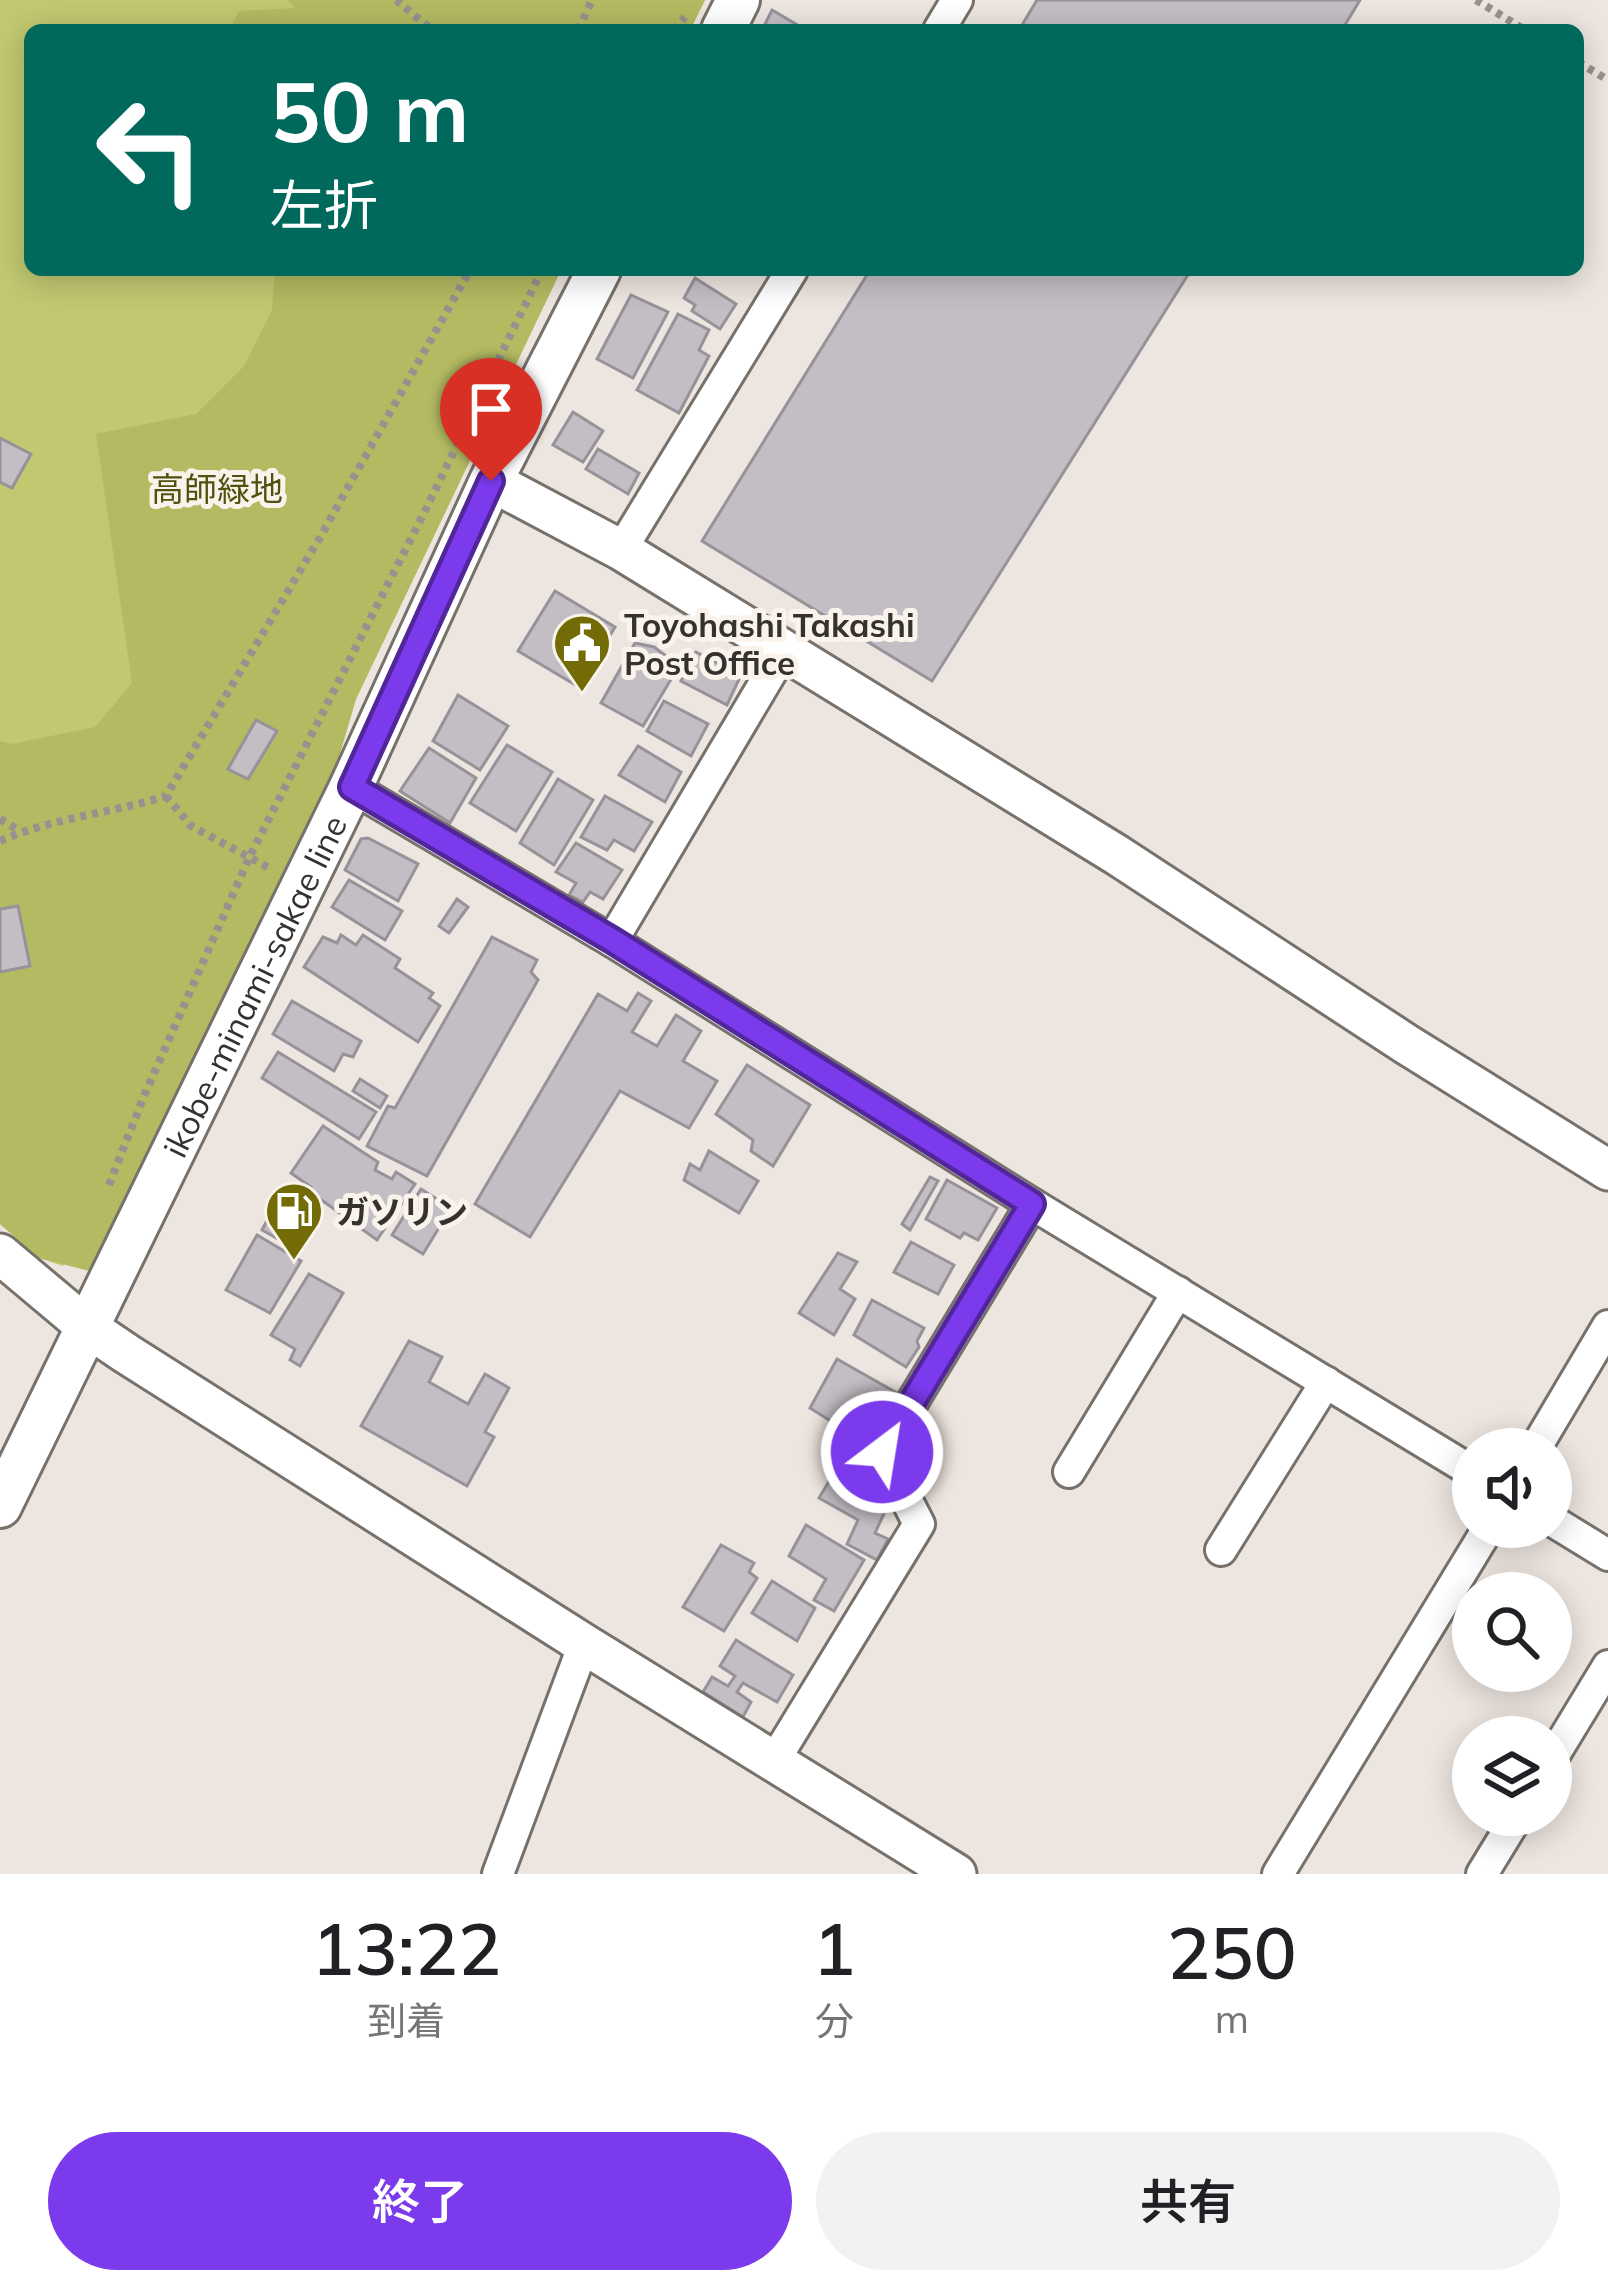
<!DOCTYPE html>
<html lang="ja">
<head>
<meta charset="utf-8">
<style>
	:root { --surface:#fff; --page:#f2f2f2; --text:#202124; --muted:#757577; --accent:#7c3aed }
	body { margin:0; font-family:Mulish,"Noto Sans JP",sans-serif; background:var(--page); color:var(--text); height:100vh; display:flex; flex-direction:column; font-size:45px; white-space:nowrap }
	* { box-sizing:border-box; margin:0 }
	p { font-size:39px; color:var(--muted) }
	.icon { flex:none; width:66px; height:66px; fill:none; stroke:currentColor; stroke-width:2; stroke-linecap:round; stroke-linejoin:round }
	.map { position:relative; height:1874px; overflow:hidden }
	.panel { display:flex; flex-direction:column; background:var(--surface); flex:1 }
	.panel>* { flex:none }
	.banner { position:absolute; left:24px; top:24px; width:1560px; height:252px; border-radius:18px; box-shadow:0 6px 30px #0003; background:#00695c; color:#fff; overflow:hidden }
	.tools { position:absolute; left:1452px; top:1428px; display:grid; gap:24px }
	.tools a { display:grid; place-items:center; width:120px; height:120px; border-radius:50%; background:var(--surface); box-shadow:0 6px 30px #0003; font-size:60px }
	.pin { position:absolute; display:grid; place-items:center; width:102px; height:102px; color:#fff; margin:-123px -51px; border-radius:50% 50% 50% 0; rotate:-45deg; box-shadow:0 0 12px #0007 }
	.pin .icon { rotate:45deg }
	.me { position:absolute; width:132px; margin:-66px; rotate:31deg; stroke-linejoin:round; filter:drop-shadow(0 0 9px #0008) }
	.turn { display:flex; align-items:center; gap:42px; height:252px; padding:0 48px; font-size:54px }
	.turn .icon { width:156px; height:156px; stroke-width:2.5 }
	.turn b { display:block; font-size:84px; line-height:102px }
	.eta { display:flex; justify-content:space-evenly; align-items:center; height:204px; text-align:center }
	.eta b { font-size:72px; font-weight:600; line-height:84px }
	.primary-button { display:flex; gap:24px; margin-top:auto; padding:24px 48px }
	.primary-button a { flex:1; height:138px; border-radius:72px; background:var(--accent); color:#fff; font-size:48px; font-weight:600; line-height:138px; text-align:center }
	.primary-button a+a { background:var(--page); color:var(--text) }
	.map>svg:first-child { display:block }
</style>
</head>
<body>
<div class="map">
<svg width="1608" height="1874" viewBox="0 0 1608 1874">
	<rect width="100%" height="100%" fill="#ede5df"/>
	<path fill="#c1c870" d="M0 0H705L690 30H30V270H561L356 699 332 780 63 1266 39 1258 0 1224Z"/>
	<g fill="#b3ba61">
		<path d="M288 0H705L690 30H229L239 11 295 8Z"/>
		<path d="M275 270H561L356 699 332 780 93 1272 39 1258 0 1224V972L30 965 18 906 0 909V741L12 744 95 727 132 683 96 434 196 414 244 366 272 310Z"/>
	</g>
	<g fill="#c3bec4" stroke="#979299" stroke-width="3">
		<path d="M1037 0H1360L1342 30H1019Z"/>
		<path d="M772 10 806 30H762Z"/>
		<path d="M870 270H1191L932 681 702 541Z"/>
		<path d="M695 278 736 304 720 329 692 311 695 305 684 298Z"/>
		<path d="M631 295 668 312 633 378 597 359Z"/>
		<path d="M678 314 709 330 699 350 709 356 679 413 637 390Z"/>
		<path d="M573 412 603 431 583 462 553 445Z"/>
		<path d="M0 438 31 454 12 488 0 482Z"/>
		<path d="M598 449 639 473 628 494 586 469Z"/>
		<path d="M555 591 615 627 579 687 518 651Z"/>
		<path d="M635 643 654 647 679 666 643 726 601 703Z"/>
		<path d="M696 652 741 675 727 705 681 681Z"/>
		<path d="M458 695 508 726 480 770 433 741Z"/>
		<path d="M664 701 708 724 691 756 647 731Z"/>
		<path d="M256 720 277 731 248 779 228 769Z"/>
		<path d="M507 745 552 772 516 831 470 803Z"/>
		<path d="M638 746 681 772 665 802 619 775Z"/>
		<path d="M429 748 476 778 450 823 400 791Z"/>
		<path d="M558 779 593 800 554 865 520 843Z"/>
		<path d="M605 796 652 822 634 851 614 840 607 850 581 837Z"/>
		<path d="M368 838 418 864 398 901 345 870 361 839Z"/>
		<path d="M576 843 622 870 603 899 590 892 583 902 569 895 576 883 556 872Z"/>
		<path d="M349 880 402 911 385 940 332 907Z"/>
		<path d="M457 899 468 907 449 933 439 926Z"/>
		<path d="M18 906 30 966 0 972V909Z"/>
		<path d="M341 935 356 945 363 935 400 959 395 968 433 993 429 998 440 1006 418 1042 304 967 323 937 337 943Z"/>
		<path d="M492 937 537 960 531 972 538 980 427 1176 367 1146 388 1106 395 1108Z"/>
		<path d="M638 993 651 1001 632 1032 657 1046 676 1015 701 1031 683 1061 717 1081 689 1128 620 1091 530 1237 475 1204 598 994 627 1011Z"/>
		<path d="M292 1001 361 1041 353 1057 343 1054 334 1071 273 1034Z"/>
		<path d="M278 1052 376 1112 359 1139 262 1078Z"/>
		<path d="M747 1065 810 1105 773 1166 751 1151 753 1140 716 1114Z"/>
		<path d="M360 1079 387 1096 380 1108 353 1091Z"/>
		<path d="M323 1126 378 1162 375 1170 392 1179 396 1172 415 1184 377 1240 309 1191 311 1187 291 1173Z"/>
		<path d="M709 1151 758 1181 739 1213 684 1180 690 1164 700 1170Z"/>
		<path d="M930 1177 938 1181 910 1230 902 1224Z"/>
		<path d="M947 1180 997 1208 978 1240 964 1233 960 1238 926 1219Z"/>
		<path d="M421 1189 451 1208 423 1254 392 1235Z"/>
		<path d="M271 1213 295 1227 287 1244 262 1230Z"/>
		<path d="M257 1235 301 1261 270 1313 226 1290Z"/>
		<path d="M911 1242 954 1265 938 1294 894 1272Z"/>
		<path d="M838 1253 857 1262 840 1289 855 1299 834 1335 799 1313Z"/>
		<path d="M309 1274 343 1293 300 1366 290 1360 295 1349 271 1335Z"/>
		<path d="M872 1300 924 1328 917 1341 919 1347 906 1367 854 1335Z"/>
		<path d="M409 1341 442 1357 429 1382 468 1404 485 1374 509 1388 485 1432 494 1437 467 1486 361 1426Z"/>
		<path d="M837 1359 897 1393 889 1409 878 1403 862 1428 842 1417 837 1425 810 1408Z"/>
		<path d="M848 1450 859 1455 852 1469 875 1482 869 1495 888 1505 875 1533 888 1539 877 1560 847 1544 858 1520 819 1498Z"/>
		<path d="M806 1525 864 1560 834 1611 814 1600 826 1579 789 1556Z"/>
		<path d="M721 1545 754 1563 749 1572 757 1578 724 1631 683 1607Z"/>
		<path d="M772 1581 815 1608 797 1641 752 1613Z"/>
		<path d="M736 1640 793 1675 777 1702 743 1683 737 1692 751 1702 743 1717 703 1692 712 1677 728 1686 735 1676 720 1666Z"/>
	</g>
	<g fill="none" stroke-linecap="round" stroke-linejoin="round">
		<g stroke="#77716b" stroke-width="36">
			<g id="minor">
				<path d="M939 30 957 0"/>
				<path d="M621 550 792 270"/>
				<path d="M351 787 612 941 1032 1204 1473 1472"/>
				<path d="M612 941 783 652"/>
				<path d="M1535 1449 1608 1326"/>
				<path d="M1069 1472 1178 1292"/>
				<path d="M1551 1520 1608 1555"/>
				<path d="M1221 1550 1326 1382"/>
				<path d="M1551 1760 1608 1666"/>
				<path d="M774 1761 919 1524 882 1452 1032 1204"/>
				<path d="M498 1874 584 1644"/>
				<path d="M1278 1874 1489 1527"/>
				<path d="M1482 1874 1518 1815"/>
			</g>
		</g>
		<g stroke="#77716b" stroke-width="45">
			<g id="tertiary">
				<path d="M491 481 621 550 1117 855 1406 1044 1608 1170"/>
				<path d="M0 1254 87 1327 127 1354 584 1644 956 1874"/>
			</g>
		</g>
		<g stroke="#77716b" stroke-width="48">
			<g id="secondary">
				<path d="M723 30 738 0"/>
				<path id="s1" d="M0 1506 351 787 491 481 599 270"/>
			</g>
		</g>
		<g stroke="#97928e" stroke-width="8" stroke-dasharray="6 6" stroke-linecap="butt">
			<path d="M396 0 432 30"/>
			<path d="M1476 0 1525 30"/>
			<path d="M578 30 592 0"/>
			<path d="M674 30 685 17"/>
			<path d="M1578 62 1608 80"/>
			<path d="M166 796 191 826 271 869"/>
			<path d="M0 819 20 831"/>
			<path d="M0 841C52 818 112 813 166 796L319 539 470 270"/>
			<path d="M109 1185 144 1096 249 858 424 513 542 270"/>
		</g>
		<use href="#minor" stroke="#fff" stroke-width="30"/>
		<use href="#tertiary" stroke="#fff" stroke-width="39"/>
		<use href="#secondary" stroke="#fff" stroke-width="42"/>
	</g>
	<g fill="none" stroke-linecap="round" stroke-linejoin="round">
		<g stroke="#51269a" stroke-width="30">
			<path id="route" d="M491 481 352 787 612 940 1032 1204 882 1452"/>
		</g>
		<use href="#route" stroke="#7c3aed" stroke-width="21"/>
	</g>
	<defs>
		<g id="civic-pin" transform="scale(3)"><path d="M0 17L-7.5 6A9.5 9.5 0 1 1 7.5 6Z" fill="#726b06" stroke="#faf3ec"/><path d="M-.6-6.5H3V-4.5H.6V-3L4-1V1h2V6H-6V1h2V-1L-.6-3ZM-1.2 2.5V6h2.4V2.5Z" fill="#fff"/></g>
		<g id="fuel-pin" transform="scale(3)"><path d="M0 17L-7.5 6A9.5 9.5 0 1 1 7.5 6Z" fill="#726b06" stroke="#faf3ec"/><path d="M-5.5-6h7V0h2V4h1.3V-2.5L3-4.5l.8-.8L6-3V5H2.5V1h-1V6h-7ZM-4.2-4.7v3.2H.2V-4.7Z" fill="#fff"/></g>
	</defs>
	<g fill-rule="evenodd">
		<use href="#civic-pin" x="582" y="643"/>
		<use href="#fuel-pin" x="294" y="1211"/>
	</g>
	<g text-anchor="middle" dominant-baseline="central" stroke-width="10" stroke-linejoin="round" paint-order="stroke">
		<g font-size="33" fill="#4e520e" stroke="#faf3ec">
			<text x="217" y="488">高師緑地</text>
		</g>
		<g font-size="33" font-weight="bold" fill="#34312f" stroke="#faf3ec" text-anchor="start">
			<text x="624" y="624">Toyohashi Takashi<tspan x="624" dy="38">Post Office</tspan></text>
			<text x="336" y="1211">ガソリン</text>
		</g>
		<g font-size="33" fill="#34312f" stroke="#faf3ec">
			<text stroke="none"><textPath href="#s1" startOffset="579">ikobe-minami-sakae line</textPath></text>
		</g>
	</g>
</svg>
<div class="tools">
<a><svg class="icon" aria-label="sound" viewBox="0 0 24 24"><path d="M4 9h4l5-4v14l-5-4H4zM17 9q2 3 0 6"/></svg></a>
<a><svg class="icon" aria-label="search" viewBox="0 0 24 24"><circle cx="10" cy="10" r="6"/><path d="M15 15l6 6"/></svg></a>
<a><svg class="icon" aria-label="layers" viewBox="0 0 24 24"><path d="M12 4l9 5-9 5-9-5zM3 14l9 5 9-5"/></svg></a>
</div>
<div class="pin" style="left:491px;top:481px;background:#d93025"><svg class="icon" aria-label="arrive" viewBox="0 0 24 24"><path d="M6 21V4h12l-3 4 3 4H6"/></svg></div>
<svg class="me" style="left:882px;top:1452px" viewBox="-20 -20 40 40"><circle r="17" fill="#7c3aed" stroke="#fff" stroke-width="3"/><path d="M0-11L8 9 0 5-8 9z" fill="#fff"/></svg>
<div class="banner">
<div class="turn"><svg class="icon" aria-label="left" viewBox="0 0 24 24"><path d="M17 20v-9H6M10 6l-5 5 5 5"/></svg><div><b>50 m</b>左折</div></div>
</div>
</div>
<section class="panel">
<div class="eta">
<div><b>13:22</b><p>到着</p></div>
<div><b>1</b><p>分</p></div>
<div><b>250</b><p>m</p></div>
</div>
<div class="primary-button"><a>終了</a><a>共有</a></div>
</section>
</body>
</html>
